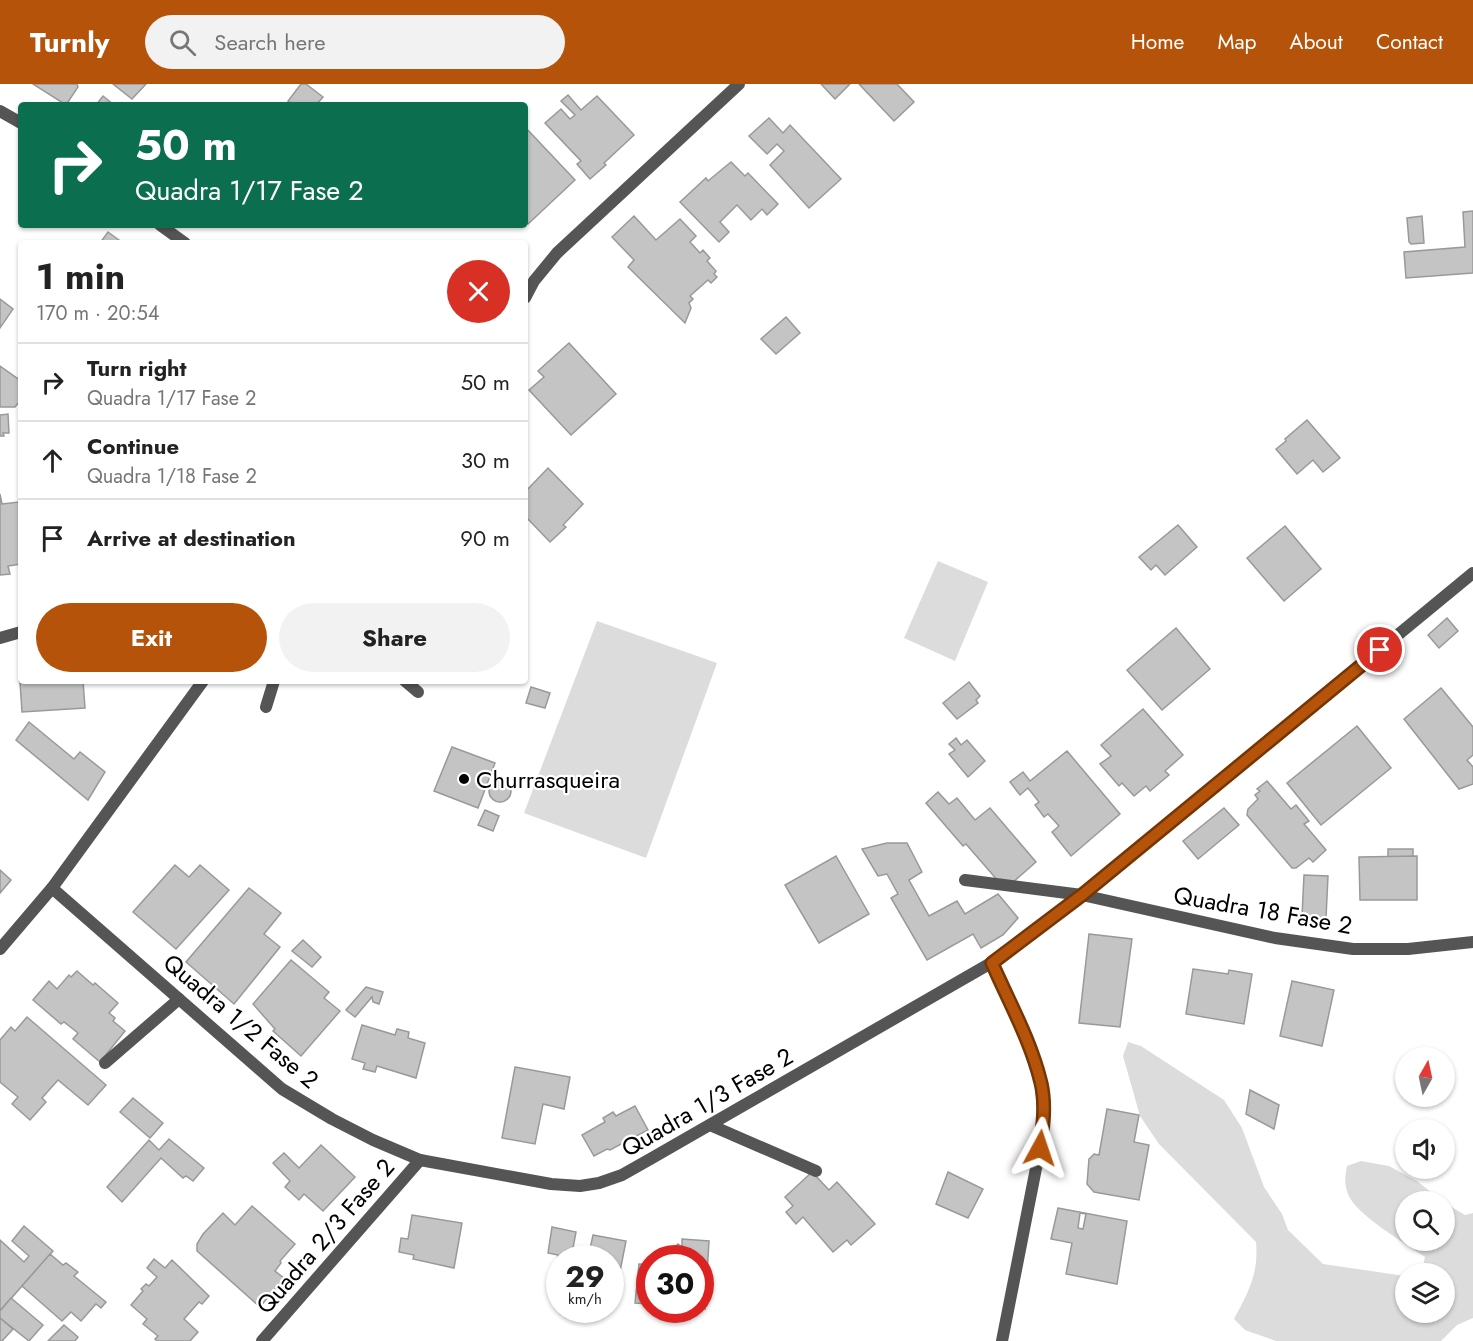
<!DOCTYPE html>
<html lang="en">
<head>
<meta charset="utf-8">
<style>
	:root { --surface:#fff; --page:#f2f2f2; --text:#222; --muted:#767676; --line:#e0e0e0; --accent:#b45309 }
	body { margin:0; font-family:Jost,sans-serif; background:var(--page); color:var(--text); height:100vh; display:flex; flex-direction:column; font-size:22px; white-space:nowrap }
	* { box-sizing:border-box; margin:0 }
	p { font-size:20px; color:var(--muted) }
	.icon { flex:none; width:33px; height:33px; fill:none; stroke:currentColor; stroke-width:2; stroke-linecap:round; stroke-linejoin:round }
	.map { position:relative; flex:1; overflow:hidden }
	.side { position:absolute; left:18px; top:156px; width:510px; height:444px; display:flex; flex-direction:column; background:var(--surface); border-radius:6px; box-shadow:0 2px 4px #0004 }
	.side>* { flex:none }
	.banner { position:absolute; left:18px; top:18px; width:510px; height:126px; border-radius:6px; box-shadow:0 2px 4px #0004; background:#0b6e4f; color:#fff; overflow:hidden }
	.needle { width:39px; rotate:9deg }
	.buttons { position:absolute; left:1395px; top:963px; display:grid; gap:12px }
	.buttons a { display:grid; place-items:center; width:60px; height:60px; border-radius:50%; background:var(--surface); box-shadow:0 2px 4px #0004; font-size:30px }
	.speed { position:absolute; left:546px; top:1161px; display:flex; gap:12px; font-size:30px; font-weight:700; text-align:center }
	.speed>* { display:grid; place-content:center; width:78px; height:78px; border-radius:50%; background:var(--surface); box-shadow:0 2px 4px #0004; line-height:1 }
	.speed small { font-size:15px; font-weight:400 }
	.speed .limit { border:9px solid #d22; background:#fff; color:#111 }
	.pin { position:absolute; display:grid; place-items:center; width:51px; height:51px; color:#fff; margin:-26px; border:3px solid #fff; border-radius:50%; box-shadow:0 2px 6px #0007 }
	.me { position:absolute; width:66px; margin:-33px; rotate:5deg; stroke-linejoin:round; filter:drop-shadow(0 0 4px #0008) }
	.turn { display:flex; align-items:center; gap:21px; height:126px; padding:0 18px; font-size:27px }
	.turn .icon { width:78px; height:78px; stroke-width:2.5 }
	.turn b { display:block; font-size:42px; line-height:51px }
	.round { display:grid; place-items:center; flex:none; width:63px; height:63px; border-radius:32px; background:var(--page) }
	.head { display:flex; align-items:center; justify-content:space-between; height:102px; padding:0 18px }
	h1 { font-size:36px; font-weight:700; line-height:45px }
	.primary-button { display:flex; gap:12px; margin-top:auto; padding:12px 18px }
	.primary-button a { flex:1; height:69px; border-radius:36px; background:var(--accent); color:#fff; font-size:24px; font-weight:700; line-height:69px; text-align:center }
	.primary-button a+a { background:var(--page); color:var(--text) }
	ul { padding:0; list-style:none }
	li { display:flex; align-items:center; gap:18px; height:78px; padding:0 18px; border-top:2px solid var(--line) }
	li div { flex:1 }
	li b { display:block; font-size:22px }
	li em { font-style:normal }
	header { display:flex; align-items:center; gap:36px; box-sizing:border-box; height:84px; padding:0 30px; background:var(--accent); color:#fff }
	header strong { font-size:28px }
	nav { display:flex; gap:33px; margin-inline-start:auto; font-size:21px }
	.search { width:420px; height:54px; background:var(--page); display:flex; align-items:center; gap:15px; box-sizing:border-box; padding:0 21px; border-radius:33px; color:var(--muted); font-size:22px }
	.map>svg:first-child { display:block }
</style>
</head>
<body>
<header>
<strong>Turnly</strong>
<div class="search"><svg class="icon" aria-label="search" viewBox="0 0 24 24"><circle cx="10" cy="10" r="6"/><path d="M15 15l6 6"/></svg>Search here</div>
<nav><a>Home</a><a>Map</a><a>About</a><a>Contact</a></nav>
</header>
<div class="map">
<svg width="1473" height="1257" viewBox="0 0 1473 1257">
	<rect width="100%" height="100%" fill="#fff"/>
	<g fill="#dcdcdc">
		<path d="M938 477 988 498 955 577 904 554Z"/>
		<path d="M597 537 717 579 646 774 524 729Z"/>
		<path d="M1128 958 1141 962 1224 1016 1242 1044 1264 1103 1282 1130 1288 1146 1323 1180 1405 1192 1406 1228H1444V1190L1415 1189 1422 1186 1425 1173C1405 1159 1356 1131 1348 1110 1344 1100 1345 1092 1347 1082L1361 1077 1389 1082 1417 1097 1442 1117 1406 1118V1156H1444L1445 1119 1465 1131 1473 1129V1234L1457 1241 1441 1257H1276L1245 1246 1234 1235C1248 1209 1259 1189 1256 1158L1159 1060 1140 1032 1123 972Z"/>
	</g>
	<g fill="#c4c4c4" stroke="#999" stroke-width="1.5" fill-rule="evenodd">
		<path d="M33 0H77L78 3 66 21Z"/>
		<path d="M113 0H146L132 15Z"/>
		<path d="M301 0H306L323 13 316 21H293L288 17Z"/>
		<path d="M821 0H850L835 15Z"/>
		<path d="M859 0H897L914 18 894 37Z"/>
		<path d="M568 11 581 26 597 12 634 51 604 79 606 81 590 95 577 80 581 77 545 39 561 25 570 35 575 31 561 17Z"/>
		<path d="M103 12 114 21H96Z"/>
		<path d="M769 34 783 49 790 41 841 95 809 124 770 81 784 67 777 60 767 70 749 52Z"/>
		<path d="M525 43 575 96 528 140 525 137Z"/>
		<path d="M731 78 745 92 748 89 778 120 767 131 762 125 751 136 737 121 720 138 729 148 719 158 680 118 706 94 708 97Z"/>
		<path d="M1473 127V189L1406 194 1404 168 1465 163 1463 128Z"/>
		<path d="M634 132 656 156 680 135 696 152 690 158 700 169 703 166 710 174 707 177 716 187 714 190 717 193 711 199 708 196 690 212 693 215 689 219 691 224 685 239 628 183 634 176 612 153Z"/>
		<path d="M1422 132 1424 159 1411 160 1409 158 1407 134Z"/>
		<path d="M108 148 123 159H100Z"/>
		<path d="M0 215 13 225 0 244Z"/>
		<path d="M786 233 800 249 776 270 761 255Z"/>
		<path d="M569 259 616 310 571 351 529 306 544 293 538 287Z"/>
		<path d="M0 282 21 297V316L15 323H0Z"/>
		<path d="M8 330 9 349H3L4 352H0V331Z"/>
		<path d="M1307 336 1340 374 1323 388 1313 376 1297 390 1276 365 1286 357 1285 355Z"/>
		<path d="M548 384 583 420 563 441 566 443 550 458 525 432V408Z"/>
		<path d="M0 410 2 420 19 418 21 433V437H19L21 480 8 482 10 490 0 491Z"/>
		<path d="M1178 441 1197 463 1165 491 1156 481 1151 486 1139 473Z"/>
		<path d="M1285 442 1321 485 1284 517 1247 474Z"/>
		<path d="M1447 534 1458 547 1439 564 1428 551Z"/>
		<path d="M1176 544 1210 585 1162 626 1127 586Z"/>
		<path d="M19 583H21V597H83L85 624 22 628Z"/>
		<path d="M969 598 980 612 976 616 978 619 957 635 943 619Z"/>
		<path d="M531 603 550 609 545 624 526 619Z"/>
		<path d="M1441 604 1473 643V671L1467 676 1473 683V700L1459 705 1404 635Z"/>
		<path d="M1143 625 1183 671 1165 687 1169 691 1150 707 1146 702 1134 712 1122 699 1119 702 1100 680 1111 672 1101 661Z"/>
		<path d="M29 638 74 675 80 668 105 688 88 716 16 656Z"/>
		<path d="M1357 642 1391 684 1321 741 1287 699Z"/>
		<path d="M956 654 961 661 967 656 985 677 968 693 949 670 955 666 949 660Z"/>
		<path d="M452 663 495 679 478 724 434 707Z"/>
		<path d="M1067 667 1120 730 1071 772 1052 748 1059 742 1048 730 1044 733 1035 721 1039 718 1028 704 1020 711 1010 698 1023 688 1030 697Z"/>
		<circle cx="500" cy="707" r="11"/>
		<path d="M1267 697 1291 725 1296 721 1309 737 1304 740 1326 766 1313 778 1309 774 1296 784H1292L1247 731 1248 725 1258 715 1255 711 1260 707 1257 705Z"/>
		<path d="M938 708 949 720 957 714 975 736 990 724 1036 778 1005 805 966 760 963 762 926 719Z"/>
		<path d="M1224 724 1239 741 1198 775 1183 757Z"/>
		<path d="M485 726 499 732 493 747 478 741Z"/>
		<path d="M887 759H907L922 788 909 796 929 832 957 817 965 830 998 810 1018 834 1003 851 981 864 973 850 927 876 891 814 898 810 887 790 878 792 862 765Z"/>
		<rect x="1388" y="765" width="25" height="8"/>
		<path d="M836 772 869 830 819 859 785 801Z"/>
		<path d="M1417 772V816H1360L1359 773Z"/>
		<path d="M175 781 189 793 200 781 229 806 176 865 133 828Z"/>
		<path d="M0 786 11 796 0 809Z"/>
		<path d="M1304 791 1328 792 1326 834 1302 832Z"/>
		<path d="M249 804 281 829 264 850 280 863 234 920 186 878Z"/>
		<path d="M1089 850 1132 855 1120 943 1079 939Z"/>
		<path d="M303 856 321 873 312 883 292 867Z"/>
		<path d="M291 876 329 908 324 914 340 927 301 972 273 947 275 945 253 920Z"/>
		<path d="M1193 885 1228 890 1229 886 1252 890 1244 940 1186 930Z"/>
		<path d="M77 887 93 901 95 899 118 919 109 929 115 934 113 937 125 947 100 978 73 955 78 949 64 938 61 940 33 916 49 897 57 905 69 891 71 893Z"/>
		<path d="M1292 897 1334 906 1322 962 1280 952Z"/>
		<path d="M366 903 383 908 379 920 373 918 372 913 355 933 346 926Z"/>
		<path d="M27 933 106 1001 88 1021 58 996 42 1014 46 1018 30 1036 12 1020 18 1013 0 998V956L11 943 15 947Z"/>
		<path d="M362 941 395 951 397 945 409 948 408 954 425 959 416 994 377 982 375 988 363 985 365 979 352 975Z"/>
		<path d="M515 983 570 993 564 1025 543 1020 535 1060 502 1054Z"/>
		<path d="M1250 1006 1279 1021 1274 1045 1246 1030Z"/>
		<path d="M133 1014 163 1039 150 1054 120 1028Z"/>
		<path d="M635 1022 648 1046 610 1066 607 1065 594 1072 582 1051 605 1038 603 1034 613 1028 616 1032Z"/>
		<path d="M1107 1025 1139 1031 1134 1058 1149 1061 1139 1116 1094 1108 1087 1100 1089 1075 1094 1070 1099 1071Z"/>
		<path d="M169 1055 204 1084 193 1097 186 1092 183 1094 161 1074 122 1118 107 1103 149 1056 159 1066Z"/>
		<path d="M321 1061 355 1093 323 1127 304 1110 299 1116 285 1103 290 1097 273 1079 284 1069 299 1084Z"/>
		<path d="M812 1088 829 1106 837 1098 875 1140 851 1161 847 1156 833 1168 803 1133 796 1140 786 1128 793 1122 785 1113Z"/>
		<path d="M948 1088 983 1105 968 1134 936 1120Z"/>
		<path d="M252 1122 295 1160 280 1177 281 1179 275 1187 284 1194 260 1223 197 1167V1160L203 1150 223 1129 235 1141Z"/>
		<path d="M1058 1124 1127 1137 1117 1200 1066 1190 1072 1159 1051 1155ZM1080 1129 1086 1130 1083 1145 1078 1144Z"/>
		<path d="M412 1131 462 1139 454 1184 413 1175 414 1171 399 1168 401 1154 408 1155Z"/>
		<path d="M24 1142 53 1167 0 1227V1156L24 1178 29 1172 12 1157Z"/>
		<path d="M552 1143 576 1148 573 1164 582 1166 580 1174H583H560V1211L551 1209 558 1171 548 1169Z"/>
		<path d="M593 1151 626 1157 615 1213 610 1212V1174H588Z"/>
		<path d="M682 1155 709 1157 705 1225 700 1224V1174H665V1169L674 1170 672 1166 678 1160 682 1163Z"/>
		<path d="M50 1170 63 1181 66 1179 78 1188 74 1192 106 1218 101 1224 96 1220 95 1221 81 1237 71 1228 62 1237 22 1202Z"/>
		<path d="M154 1175 165 1184 172 1176 209 1212 202 1220 199 1218 184 1235 198 1248 190 1257H157L155 1255 158 1252 143 1240 147 1235 131 1221 143 1207 141 1205 146 1200 149 1202 157 1193 147 1184Z"/>
		<path d="M639 1180 650 1181V1220L635 1219Z"/>
		<path d="M11 1214 43 1241 29 1257 0 1234V1227Z"/>
		<path d="M0 1234 13 1245 2 1257H0Z"/>
		<path d="M64 1241 78 1253 75 1257H48Z"/>
	</g>
	<g fill="none" stroke-linecap="round" stroke-linejoin="round">
		<g stroke="#555" stroke-width="12">
			<path d="M405 597 418 608"/>
			<path d="M266 623 274 597"/>
			<path d="M965 796 1082 811"/>
			<path d="M105 979 179 915"/>
			<path d="M710 1041 816 1087"/>
		</g>
		<g stroke="#555" stroke-width="12">
			<path d="M0 27 21 39"/>
			<path d="M160 141 185 159"/>
			<path d="M525 214 534 197 557 169 739 0"/>
			<path d="M0 554 21 548"/>
			<path d="M52 804 282 1005 332 1035 373 1056 420 1076 551 1100 580 1102 599 1099 622 1091 652 1074 991 879 1082 811 1473 489"/>
			<path d="M1082 811 1275 854 1353 865H1408L1473 858"/>
			<path d="M0 865 52 804 203 597"/>
			<path d="M991 879 1028 958 1041 1001 1043 1026 1040 1064 1002 1257"/>
			<path d="M262 1257 420 1076"/>
		</g>
	</g>
	<g fill="none" stroke-linecap="round" stroke-linejoin="round">
		<g stroke="#753606" stroke-width="15">
			<path id="route" d="M1040 1064C1043 1043 1046 1020 1041 999 1031 957 1009 918 992 879L1082 811 1380 566"/>
		</g>
		<use href="#route" stroke="#b45309" stroke-width="10"/>
	</g>
	<circle fill="#000" stroke="#fff" stroke-width="2" cx="464" cy="695" r="6"/>
	<g text-anchor="middle" dominant-baseline="central" stroke-width="4.5" stroke-linejoin="round" paint-order="stroke">
		<g font-size="24" fill="#000" stroke="#fff" text-anchor="start">
			<text x="476" y="695">Churrasqueira</text>
		</g>
		<g font-size="24" fill="#000" stroke="#fff">
			<text transform="translate(1263 826) rotate(10)">Quadra 18 Fase 2</text>
			<text transform="translate(241 937) rotate(40)">Quadra 1/2 Fase 2</text>
			<text transform="translate(707 1018) rotate(-30)">Quadra 1/3 Fase 2</text>
			<text transform="translate(325 1152) rotate(-49)">Quadra 2/3 Fase 2</text>
		</g>
	</g>
</svg>
<div class="buttons">
<a><svg class="needle" viewBox="-14 -14 28 28"><path d="M0-13l5 13h-10z" fill="#e53935"/><path d="M0 13l5-13h-10z" fill="#767676"/></svg></a>
<a><svg class="icon" aria-label="sound" viewBox="0 0 24 24"><path d="M4 9h4l5-4v14l-5-4H4zM17 9q2 3 0 6"/></svg></a>
<a><svg class="icon" aria-label="search" viewBox="0 0 24 24"><circle cx="10" cy="10" r="6"/><path d="M15 15l6 6"/></svg></a>
<a><svg class="icon" aria-label="layers" viewBox="0 0 24 24"><path d="M12 4l9 5-9 5-9-5zM3 14l9 5 9-5"/></svg></a>
</div>
<div class="speed"><div>29<small>km/h</small></div><div class="limit">30</div></div>
<div class="pin" style="left:1380px;top:566px;background:#d93025"><svg class="icon" aria-label="arrive" viewBox="0 0 24 24"><path d="M6 21V4h12l-3 4 3 4H6"/></svg></div>
<svg class="me" style="left:1040px;top:1064px" viewBox="-20 -20 40 40"><path d="M0-17L14 15 0 8-14 15z" fill="#b45309" stroke="#fff" stroke-width="4"/></svg>
<div class="banner">
<div class="turn"><svg class="icon" aria-label="right" viewBox="0 0 24 24"><path d="M7 20v-9h11M14 6l5 5-5 5"/></svg><div><b>50 m</b>Quadra 1/17 Fase 2</div></div>
</div>
<section class="side">
<div class="head"><div><h1>1 min</h1><p>170 m · 20:54</p></div><a class="round" style="background:#d93025;color:#fff"><svg class="icon" aria-label="close" viewBox="0 0 24 24"><path d="M6 6l12 12M18 6L6 18"/></svg></a></div>
<ul>
<li><svg class="icon" aria-label="right" viewBox="0 0 24 24"><path d="M7 20v-9h11M14 6l5 5-5 5"/></svg><div><b>Turn right</b><p>Quadra 1/17 Fase 2</p></div><em>50 m</em></li>
<li><svg class="icon" aria-label="ahead" viewBox="0 0 24 24"><path d="M12 20V5M6 11l6-6 6 6"/></svg><div><b>Continue</b><p>Quadra 1/18 Fase 2</p></div><em>30 m</em></li>
<li><svg class="icon" aria-label="arrive" viewBox="0 0 24 24"><path d="M6 21V4h12l-3 4 3 4H6"/></svg><div><b>Arrive at destination</b></div><em>90 m</em></li>
</ul>
<div class="primary-button"><a>Exit</a><a>Share</a></div>
</section>
</div>
</body>
</html>
